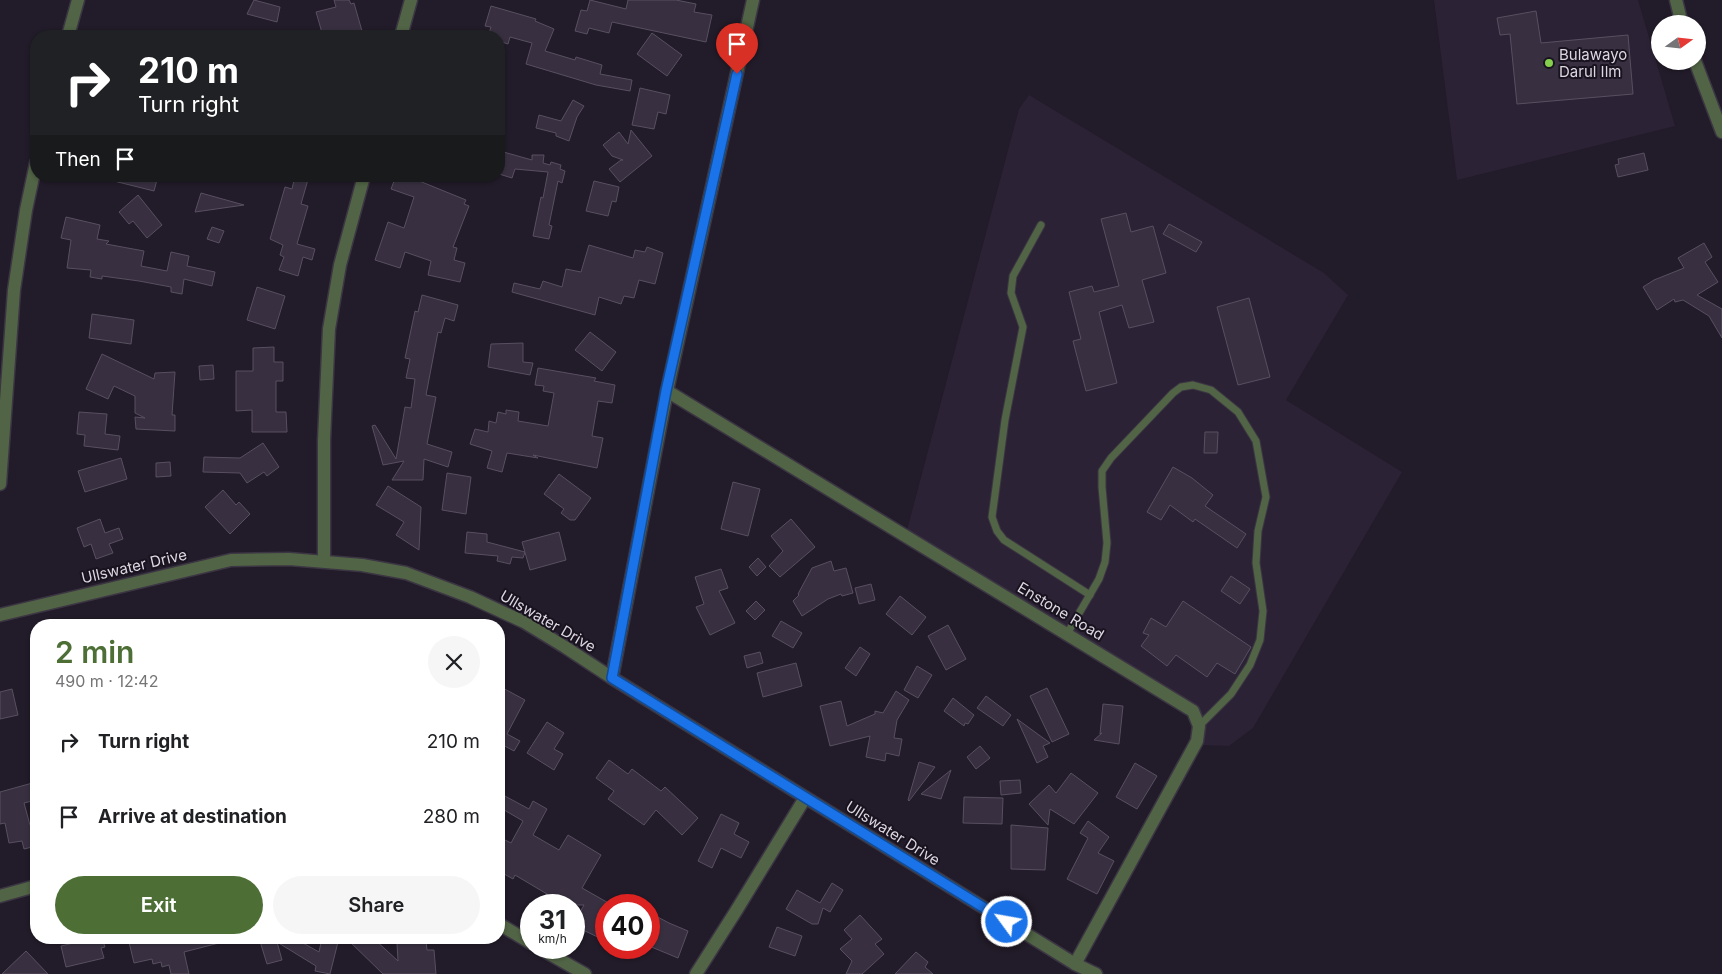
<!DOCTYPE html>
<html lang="en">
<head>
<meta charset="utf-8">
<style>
	:root { --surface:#fff; --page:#f6f6f6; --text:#202124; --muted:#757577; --accent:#4d6f36 }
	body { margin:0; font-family:Inter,sans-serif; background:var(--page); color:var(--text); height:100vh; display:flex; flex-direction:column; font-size:19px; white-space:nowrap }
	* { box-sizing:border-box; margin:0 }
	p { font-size:16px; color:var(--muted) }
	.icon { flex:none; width:28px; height:28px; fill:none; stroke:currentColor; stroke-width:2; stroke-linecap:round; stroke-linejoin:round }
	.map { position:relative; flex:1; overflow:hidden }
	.side { position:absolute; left:30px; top:619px; width:475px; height:325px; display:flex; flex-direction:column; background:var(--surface); border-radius:20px; box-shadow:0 1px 4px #0004 }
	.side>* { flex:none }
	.top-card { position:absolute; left:30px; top:30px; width:475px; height:152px; border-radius:20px; box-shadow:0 1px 4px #0004; background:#202124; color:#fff; overflow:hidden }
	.needle { width:32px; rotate:75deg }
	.tools { position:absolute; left:1651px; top:15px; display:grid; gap:10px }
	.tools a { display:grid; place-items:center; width:55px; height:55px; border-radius:50%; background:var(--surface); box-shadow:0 1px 4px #0004; font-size:25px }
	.speed { position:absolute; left:520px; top:894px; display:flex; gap:10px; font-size:25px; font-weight:700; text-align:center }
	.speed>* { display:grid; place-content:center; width:65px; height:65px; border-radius:50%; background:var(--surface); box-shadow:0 1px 4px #0004; line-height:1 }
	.speed small { font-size:12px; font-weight:400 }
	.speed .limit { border:8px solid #d22; background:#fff; color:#111 }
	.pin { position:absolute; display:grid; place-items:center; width:42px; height:42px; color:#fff; margin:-51px -21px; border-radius:50% 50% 50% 0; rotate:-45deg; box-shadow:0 0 5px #0007 }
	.pin .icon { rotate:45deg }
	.me { position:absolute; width:55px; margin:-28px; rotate:302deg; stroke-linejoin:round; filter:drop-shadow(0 0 4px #0008) }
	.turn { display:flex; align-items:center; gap:18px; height:105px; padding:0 25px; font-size:22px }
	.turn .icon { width:65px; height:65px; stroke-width:2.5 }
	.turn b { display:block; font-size:35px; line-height:42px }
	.then { display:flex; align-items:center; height:48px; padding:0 25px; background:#0003; gap:10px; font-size:19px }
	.round { display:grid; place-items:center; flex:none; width:52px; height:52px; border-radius:26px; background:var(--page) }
	.head { display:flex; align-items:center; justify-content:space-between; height:85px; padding:0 25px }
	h1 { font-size:30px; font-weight:600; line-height:38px; color:var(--accent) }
	.cta { display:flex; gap:10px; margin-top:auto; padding:10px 25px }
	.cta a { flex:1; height:58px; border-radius:30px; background:var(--accent); color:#fff; font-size:20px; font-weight:600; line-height:58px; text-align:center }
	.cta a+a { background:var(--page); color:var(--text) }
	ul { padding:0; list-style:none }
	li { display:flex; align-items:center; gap:15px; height:75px; padding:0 25px }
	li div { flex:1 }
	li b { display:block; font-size:19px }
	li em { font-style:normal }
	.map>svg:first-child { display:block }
</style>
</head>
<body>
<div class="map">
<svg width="1722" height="974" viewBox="0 0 1722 974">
	<rect width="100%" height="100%" fill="#221b29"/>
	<g fill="#2c2236">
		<path d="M1434 0H1638L1675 126 1457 180Z"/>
		<path d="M1029 95 1324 273 1348 295 1286 400 1402 472 1253 728 1229 746 1202 745 1204 726 1198 707 907 530 1019 109Z"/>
	</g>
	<g fill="#383040" stroke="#585061">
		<path d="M254 0 280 7 277 22 247 14Z"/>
		<path d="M334 0H349L351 4 354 3 362 31 344 36H337L336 33 323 36 316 12 336 7Z"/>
		<path d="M590 0 626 9 628 0H676L696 4 694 12 712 15 706 42 612 22 609 33 589 28 587 34 575 31 581 10 587 11Z"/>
		<path d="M491 6 536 19 535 21 554 29 545 51 575 60 576 57 602 65 600 74 632 80 630 91 596 85 526 64 532 43 510 37 508 44 499 41V36H488L491 27 485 26Z"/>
		<path d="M1536 11 1541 43 1628 35 1633 94 1517 104 1510 34 1500 35 1497 18Z"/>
		<path d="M652 33 682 55 667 76 637 54Z"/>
		<path d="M640 88 670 95 666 114 658 112 654 129 632 125Z"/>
		<path d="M573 100 584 106 577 117 569 141 556 136V133L536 128 539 115 561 121Z"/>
		<path d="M631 130 652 156 620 182 609 169 621 160H623L612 156 603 145 619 132 628 144Z"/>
		<path d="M500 151 532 160V155H544L543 163 550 165 551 162 561 165 560 169 565 171 562 183 558 181 549 225 552 226 549 239 533 236 541 197 543 198 548 172 515 169 512 178 499 174V157Z"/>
		<path d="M1644 153 1648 170 1618 177 1615 165 1619 164 1618 159Z"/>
		<path d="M114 176H158L154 191 114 181Z"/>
		<path d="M295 176H309L301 204 308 206 297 244 315 249 312 260 303 257 298 276 279 270 284 257 280 255 283 245 270 239 285 187 292 189Z"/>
		<path d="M396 176H407L466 200 464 204 469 206 453 247 457 248 454 260 465 263 460 282 428 275 431 261 405 252 400 268 375 260 388 222 404 228 414 197 391 189Z"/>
		<path d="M594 181 619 187 616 202 612 201 608 216 586 211Z"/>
		<path d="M201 193 244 205 195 212Z"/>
		<path d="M138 195 162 225 147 238 133 221 129 224 119 212Z"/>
		<path d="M1126 213 1131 232 1153 226 1166 273 1142 280 1154 322 1129 328 1122 305 1099 312 1117 383 1086 391 1073 341 1081 339 1069 292 1092 286 1094 292 1119 286 1101 219Z"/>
		<path d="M66 217 100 225 97 239 109 241 106 244 144 251 141 266 167 271 171 252 189 256 187 266 215 272 212 286 184 279 182 294 171 292V287L139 281 102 276V279L90 277 91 270 67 268 71 240 61 238Z"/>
		<path d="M1169 224 1202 242 1196 252 1163 234Z"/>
		<path d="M212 227 224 231 219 243 207 239Z"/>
		<path d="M1704 243 1712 257 1705 262 1718 282 1697 295 1722 309V338L1709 316 1683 300 1675 302 1674 299 1657 310 1643 287 1654 280 1684 268 1678 258Z"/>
		<path d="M589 245 633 258 635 250 645 252 647 247 663 253 655 284 639 280 634 298 624 296 621 304 599 297 595 315 512 292 514 283 540 289 543 281 562 287 566 269 581 272Z"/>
		<path d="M257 287 285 296 275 329 247 320Z"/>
		<path d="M422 295 458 305 454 321 445 318 441 333 438 332 426 395 436 397 427 444 452 452 448 467 424 459 423 480H392L404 461 383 465 372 426 375 425 396 459 405 407 411 408 415 379 406 378 410 359 405 358 415 311 418 312Z"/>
		<path d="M1249 298 1270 377 1238 385 1217 307Z"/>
		<path d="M92 314 134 320 131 344 89 338Z"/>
		<path d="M590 332 616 352 602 371 575 350Z"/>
		<path d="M523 343V362L533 363 530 375 488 367 491 344Z"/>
		<path d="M274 347V362H283V381H276V412H286L287 432H252V410L236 411V371H253V348Z"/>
		<path d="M102 354 154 379 155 373 175 372 172 415H175V431L136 429 135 417 145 418 135 413V396L114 386 108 399 86 389Z"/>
		<path d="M213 365 214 379 200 380 199 366Z"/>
		<path d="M538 368 596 378 594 381 615 385 612 403 598 401 592 436 603 438 597 468 533 455 538 458 507 453 502 472 487 468 492 451 470 444 475 429 488 432 489 421 496 423 498 412 506 414V410L519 412 518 421 548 426 554 393 543 391 544 386 535 385Z"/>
		<path d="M79 412 107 414 105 434 120 436 118 450 84 446 85 435 77 434Z"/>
		<path d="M1205 432H1218L1217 453H1204Z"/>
		<path d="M263 443 279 467 267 476 264 472 247 483 240 473 203 472 204 457 240 458Z"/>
		<path d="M121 458 127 479 85 492 78 471Z"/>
		<path d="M170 462 171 476 156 477V463Z"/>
		<path d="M1173 467 1192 478 1213 495 1205 506 1246 534 1237 548 1195 519 1193 522 1170 505 1161 520 1147 512Z"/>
		<path d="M447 473 471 477 466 514 442 510Z"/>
		<path d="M559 474 591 498 575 520H570L561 513 564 509 544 494Z"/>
		<path d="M733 482 760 489 748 536 721 529Z"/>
		<path d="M388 486 421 507 419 550 396 535 404 522 376 505Z"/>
		<path d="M223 490 236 505 239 502 250 514 230 534 205 507Z"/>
		<path d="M100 519 105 533 119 528 123 539 109 544 113 553 96 559 91 544 84 547 77 528Z"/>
		<path d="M791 519 815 547 780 577 769 566 783 551 771 536Z"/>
		<path d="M467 532 487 534V542L525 552 523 558 512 557 510 564 497 561 498 556 465 553Z"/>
		<path d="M559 532 566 560 530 570 522 542Z"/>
		<path d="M758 558 766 567 757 576 749 567Z"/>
		<path d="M831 561 834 571 846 568 853 593 842 596 841 594 828 599 802 616 793 601 799 595 798 594 812 568Z"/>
		<path d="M721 569 728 588 719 591 735 623 710 635 696 607 704 604 695 577Z"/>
		<path d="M1231 576 1250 589 1240 604 1221 591Z"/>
		<path d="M871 584 875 600 859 604 855 588Z"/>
		<path d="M900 596 926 617 912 635 886 614Z"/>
		<path d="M756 601 765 610 755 620 746 611Z"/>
		<path d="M1183 601 1251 647 1235 674 1217 663 1207 677 1176 655 1167 666 1141 646 1149 635 1143 633 1151 618 1166 627Z"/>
		<path d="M781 621 802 633 793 648 772 636Z"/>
		<path d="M948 625 966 659 946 670 928 636Z"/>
		<path d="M860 647 870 654 856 676 845 668Z"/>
		<path d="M760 652 763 663 747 668 744 656Z"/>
		<path d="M796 663 802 686 763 697 757 673Z"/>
		<path d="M917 666 932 675 918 698 904 690Z"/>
		<path d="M499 686 525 700 507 734 520 741 514 751 501 744 499 748Z"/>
		<path d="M1047 688 1069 734 1052 742 1030 696Z"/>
		<path d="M12 689 18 715 0 719V692Z"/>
		<path d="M896 691 909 700 897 720 894 738 902 739 899 756 886 753 885 761 866 757 870 736 830 746 820 706 841 701 847 726 875 714V711L883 713Z"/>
		<path d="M986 696 1011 715 1003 726 977 708Z"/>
		<path d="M953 698 974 715 968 724 965 723 964 726 944 711Z"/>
		<path d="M1103 704 1123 706 1119 744 1094 740 1102 733 1100 734Z"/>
		<path d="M1017 719 1050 743 1043 746 1048 757 1037 763Z"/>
		<path d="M547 722 564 733 554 749 563 754 554 770 527 753Z"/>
		<path d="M980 746 990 758 976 769 967 757Z"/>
		<path d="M609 760 628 774 632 769 661 791 665 787 698 818 682 835 656 810 644 825 608 799 614 791 596 778Z"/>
		<path d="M919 762 935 767 909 801 908 800Z"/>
		<path d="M1135 763 1157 776 1137 809 1116 797Z"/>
		<path d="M951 770 941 799 921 794Z"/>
		<path d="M1071 773 1098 793 1074 824 1050 809 1048 825 1029 804 1049 785 1056 793Z"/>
		<path d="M1020 780 1021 793 1001 795 1000 781Z"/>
		<path d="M36 782V800L24 803 30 825 36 824V846L24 849 22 841 9 843 5 823 0 824V792Z"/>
		<path d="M503 795 529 809 533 801 547 809 533 835 559 850 568 835 601 855 582 888 612 905H606V941L583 930 574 947V923L584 905H561L546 897 547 894 515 875 513 879 499 871V837L511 843 523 821 499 807V803Z"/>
		<path d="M964 797 1003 798 1002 824 963 823Z"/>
		<path d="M721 814 739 823 734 834 749 842 741 858 721 848 712 868 698 861Z"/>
		<path d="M1088 821 1109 837 1098 853 1114 861 1097 894 1067 879 1088 838 1080 833Z"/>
		<path d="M1011 825 1048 828 1045 870 1011 869Z"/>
		<path d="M832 883 843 890 830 912 823 908 818 924H812L786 909 797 890 820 903Z"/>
		<path d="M652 914 669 923 688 931 678 958 649 946V923Z"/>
		<path d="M860 915 882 939 875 944 884 954 862 974H846L852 961 840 949 852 939 844 930Z"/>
		<path d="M777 927 802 936 795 956 769 947Z"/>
		<path d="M81 938H102L105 947 101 948 104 958 66 967 61 946 82 941Z"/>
		<path d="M128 938H223V942L184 952 189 974H171L169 965 162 967 161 962 153 964 152 959 134 963Z"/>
		<path d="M259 938H294L319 952 322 938H339L330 974 315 971 316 966 277 942 282 960 267 964Z"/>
		<path d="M346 938H373L398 961 397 943 426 941 427 950H434L436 974H383Z"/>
		<path d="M26 951 48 974H2Z"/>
		<path d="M916 952 928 962 925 967 933 974H895Z"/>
	</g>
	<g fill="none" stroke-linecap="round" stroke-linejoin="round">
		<g stroke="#3c3543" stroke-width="9">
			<g id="service">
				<path d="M1041 225 1013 276 1011 293 1023 327 1005 420 992 517 997 531 1004 540 1090 595"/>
				<path d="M1067 634 1099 579 1105 562 1107 543 1102 487V471L1111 458 1173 393 1181 387 1193 385 1211 390 1238 412 1256 441 1266 497 1258 531 1256 563 1263 611 1260 640 1250 665 1231 694 1199 726"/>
			</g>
		</g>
		<g stroke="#3c3543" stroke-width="15">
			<g id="minor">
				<path d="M68 36 78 0"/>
				<path d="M401 36 411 0"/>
				<path d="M667 391 1193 711 1199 726 1197 741 1075 964"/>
				<path d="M0 484 14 290 26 210 36 163"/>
				<path d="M324 561V440L329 329 340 265 364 176"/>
				<path d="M612 678 667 391 753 0"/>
				<path d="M0 896 36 886"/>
				<path d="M499 924 531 943"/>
				<path d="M539 948 585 974"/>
				<path d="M696 974 736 911 805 798"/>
			</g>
		</g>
		<g stroke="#3c3543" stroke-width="15">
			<g id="tertiary">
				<path d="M1676 0 1682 24"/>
				<path d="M1695 61 1722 132"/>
				<path d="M0 615 231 560 289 559 362 565 406 573 470 597 524 622 565 647 612 678 1075 964 1096 974"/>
			</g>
		</g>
		<use href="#service" stroke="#516445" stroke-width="7"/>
		<use href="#minor" stroke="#516445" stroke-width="12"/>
		<use href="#tertiary" stroke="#516445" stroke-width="12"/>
	</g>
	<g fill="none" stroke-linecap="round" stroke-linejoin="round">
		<g stroke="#114b97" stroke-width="12">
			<path id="route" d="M737 74 666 391 612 678 1007 922"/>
		</g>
		<use href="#route" stroke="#1a73e8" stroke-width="9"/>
	</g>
	<circle fill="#85cf4d" stroke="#19121f" stroke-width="2" cx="1549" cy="63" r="5"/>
	<g text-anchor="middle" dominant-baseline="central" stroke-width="4" stroke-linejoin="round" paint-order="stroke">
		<g font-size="15" fill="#dcd7e1" stroke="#19121f" text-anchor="start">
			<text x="1559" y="54">Bulawayo<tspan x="1559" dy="17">Darul Ilm</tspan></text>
		</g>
		<g font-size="15" fill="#dcd7e1" stroke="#19121f">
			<text transform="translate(134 566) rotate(-13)">Ullswater Drive</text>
			<text transform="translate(1061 611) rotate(31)">Enstone Road</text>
			<text transform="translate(548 621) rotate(30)">Ullswater Drive</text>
			<text transform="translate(893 833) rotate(32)">Ullswater Drive</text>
		</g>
	</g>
</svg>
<div class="tools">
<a><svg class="needle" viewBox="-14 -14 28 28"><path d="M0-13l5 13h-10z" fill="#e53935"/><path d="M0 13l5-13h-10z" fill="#757577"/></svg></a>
</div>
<div class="speed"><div>31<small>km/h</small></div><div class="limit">40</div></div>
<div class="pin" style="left:737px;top:74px;background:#d93025"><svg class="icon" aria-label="arrive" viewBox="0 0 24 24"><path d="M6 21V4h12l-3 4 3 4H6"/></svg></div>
<svg class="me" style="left:1007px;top:922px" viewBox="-20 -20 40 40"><circle r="17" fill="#1a73e8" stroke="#fff" stroke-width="3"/><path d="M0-11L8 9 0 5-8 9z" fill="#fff"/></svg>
<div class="top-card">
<div class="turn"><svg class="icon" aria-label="right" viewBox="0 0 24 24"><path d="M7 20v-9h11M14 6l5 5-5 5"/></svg><div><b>210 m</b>Turn right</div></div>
<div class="then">Then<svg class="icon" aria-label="arrive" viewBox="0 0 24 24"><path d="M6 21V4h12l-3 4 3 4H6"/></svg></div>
</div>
<section class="side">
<div class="head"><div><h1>2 min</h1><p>490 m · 12:42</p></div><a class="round"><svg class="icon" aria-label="close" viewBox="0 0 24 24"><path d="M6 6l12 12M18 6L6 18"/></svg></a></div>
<ul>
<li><svg class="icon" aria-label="right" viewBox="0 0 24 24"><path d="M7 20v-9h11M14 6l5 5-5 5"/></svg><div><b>Turn right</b></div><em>210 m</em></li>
<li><svg class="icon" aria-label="arrive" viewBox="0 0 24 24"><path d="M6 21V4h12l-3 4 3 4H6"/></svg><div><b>Arrive at destination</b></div><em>280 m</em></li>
</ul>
<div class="cta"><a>Exit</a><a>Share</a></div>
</section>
</div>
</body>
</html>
